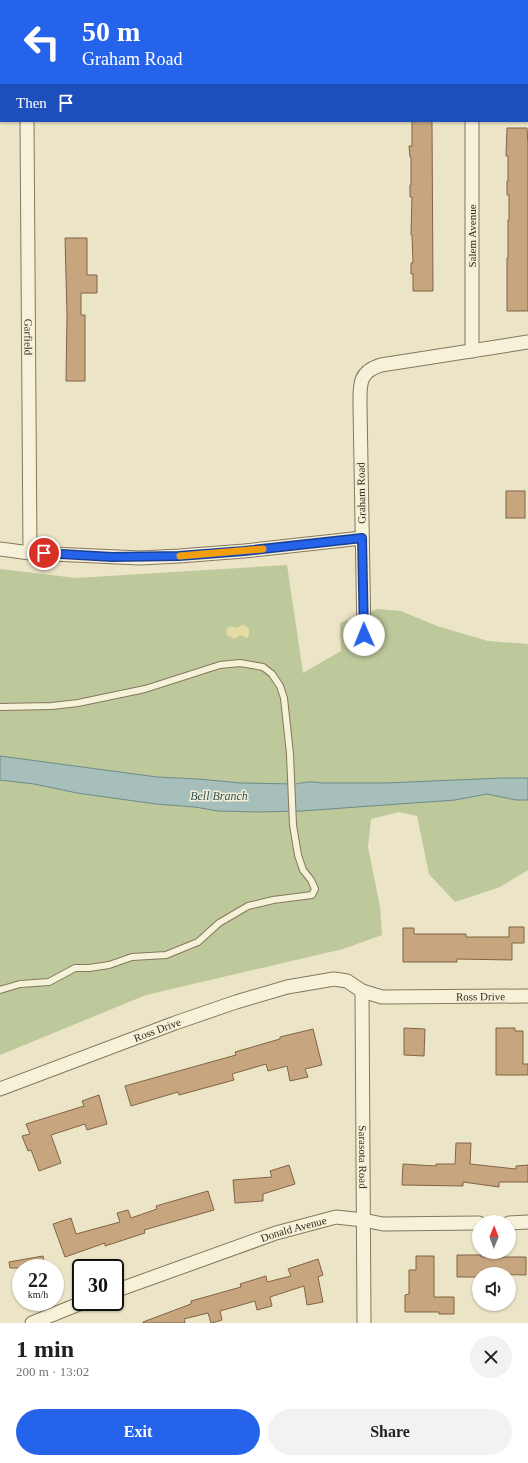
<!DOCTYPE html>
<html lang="en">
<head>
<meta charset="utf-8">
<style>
	:root { --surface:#fff; --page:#f2f2f2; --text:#202124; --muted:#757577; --accent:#2563eb }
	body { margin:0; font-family:Georgia,serif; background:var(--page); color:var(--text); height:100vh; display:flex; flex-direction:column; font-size:15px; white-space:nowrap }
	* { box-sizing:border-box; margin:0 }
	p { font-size:13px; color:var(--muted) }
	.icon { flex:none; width:22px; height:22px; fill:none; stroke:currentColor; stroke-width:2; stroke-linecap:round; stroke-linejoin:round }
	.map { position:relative; height:1323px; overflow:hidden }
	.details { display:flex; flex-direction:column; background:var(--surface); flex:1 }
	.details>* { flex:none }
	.banner { position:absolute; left:0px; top:0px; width:528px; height:122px; box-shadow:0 1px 3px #0004; background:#2563eb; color:#fff; overflow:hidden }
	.needle { width:26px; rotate:1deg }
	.fabs { position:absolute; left:472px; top:1215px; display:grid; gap:8px }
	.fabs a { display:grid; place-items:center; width:44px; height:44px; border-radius:50%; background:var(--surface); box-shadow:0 1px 3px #0004; font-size:20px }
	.speed { position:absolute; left:12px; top:1259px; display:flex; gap:8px; font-size:20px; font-weight:700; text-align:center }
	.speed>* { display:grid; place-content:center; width:52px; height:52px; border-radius:50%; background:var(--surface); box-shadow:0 1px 3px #0004; line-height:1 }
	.speed small { font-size:10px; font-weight:400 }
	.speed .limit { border:2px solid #111; border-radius:6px; background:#fff; color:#111 }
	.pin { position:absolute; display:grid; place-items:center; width:34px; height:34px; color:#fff; margin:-17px; border:2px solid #fff; border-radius:50%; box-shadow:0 1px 4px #0007 }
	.me { position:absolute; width:44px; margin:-22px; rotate:359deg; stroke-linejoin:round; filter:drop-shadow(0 0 3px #0008) }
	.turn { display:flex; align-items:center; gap:14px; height:84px; padding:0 16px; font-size:18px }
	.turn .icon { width:52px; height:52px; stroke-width:2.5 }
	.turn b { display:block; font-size:28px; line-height:34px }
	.then { display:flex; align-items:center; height:38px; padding:0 16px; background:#0003; gap:8px; font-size:15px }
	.round { display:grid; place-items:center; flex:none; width:42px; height:42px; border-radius:21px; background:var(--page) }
	.summary { display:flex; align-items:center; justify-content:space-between; height:68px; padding:0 16px }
	h1 { font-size:24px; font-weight:600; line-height:30px }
	.primary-button { display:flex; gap:8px; margin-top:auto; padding:8px 16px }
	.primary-button a { flex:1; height:46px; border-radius:24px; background:var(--accent); color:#fff; font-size:16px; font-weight:600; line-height:46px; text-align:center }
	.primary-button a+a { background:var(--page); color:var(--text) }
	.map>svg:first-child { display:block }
</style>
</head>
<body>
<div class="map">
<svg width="528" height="1323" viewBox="0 0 528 1323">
	<rect width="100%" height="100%" fill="#ebe4c6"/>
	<path fill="#bdc89b" d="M287 565 303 673 341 651 340 623 377 609 401 611 437 626 488 641 528 644V870L500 887 455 902 429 874 417 816 399 812 371 819 368 847 380 907 382 935 343 949 146 995 0 1055V569L76 578Z"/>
	<path fill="#e5dba5" d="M242 625C249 626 252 632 247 638L240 635 234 639 230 636H227L226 631C228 626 231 626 236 628Z"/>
	<path fill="#a7bfbb" stroke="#6e8c89" d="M0 756 157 777 198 779 241 783 296 784C305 782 312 781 321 783H385L503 778H528V800H516L487 794 455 800 301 811 257 812 218 811 195 807 156 804 77 793 34 784 0 780Z"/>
	<g fill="#c6a57f" stroke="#826445">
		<path d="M412 121H432L433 291H413V274H411V263H413L412 235H411L412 197H410V185H411V157H410L409 146H412Z"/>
		<path d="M507 128H527L528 145V311H507V258H508V220H509V195H507V181H508V156H506Z"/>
		<path d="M65 238H87V275H97V293H81V315H85V381H66L67 315Z"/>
		<rect x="506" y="491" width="19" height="27"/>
		<path d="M509 927H524V943H512V960L457 959V962H403V928H414V934H466V937H509Z"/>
		<path d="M404 1028 425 1029 424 1056 404 1055Z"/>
		<path d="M496 1028H515V1031H523V1064H528V1075H496Z"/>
		<path d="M313 1029 322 1065 305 1069 308 1077 290 1081 287 1066 268 1071 266 1064 232 1074 234 1080 179 1095 178 1092 131 1106 125 1086 236 1055 235 1052 280 1039V1037Z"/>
		<path d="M99 1095 107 1124 87 1130 85 1124 51 1135 61 1163 39 1171 31 1150 28 1151 22 1136 30 1134 26 1124 84 1106 82 1101Z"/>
		<path d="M456 1143H471L470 1164 516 1169V1166L528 1165V1182H499V1187L463 1182V1186L402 1185 403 1164 436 1166V1164H455Z"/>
		<path d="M289 1165 295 1184 263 1194V1201L235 1203 233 1180 272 1177 270 1171Z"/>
		<path d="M208 1191 214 1210 144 1230 145 1233 105 1246V1243L65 1257 53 1224 71 1218 76 1234 120 1222 117 1213 128 1210 131 1218 157 1209 156 1206Z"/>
		<path d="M457 1255H481V1257H526V1275L479 1274V1277H457Z"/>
		<path d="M43 1256 46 1268H10L9 1262Z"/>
		<path d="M416 1256H434V1297H454V1314H439V1312H405V1295L409 1294V1270H416Z"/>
		<path d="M318 1259 323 1275 318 1277 323 1302 307 1305 304 1286 270 1297 272 1306 257 1310 255 1301 220 1311 222 1320 212 1323H211L208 1313 184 1319 185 1323H143V1322L191 1304V1301L241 1287 240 1284 266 1276 267 1282 291 1276 288 1269Z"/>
	</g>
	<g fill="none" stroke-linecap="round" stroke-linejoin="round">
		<g stroke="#85775d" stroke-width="8">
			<g id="service">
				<path d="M113 0V1"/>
				<path d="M297 0V1"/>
				<path d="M0 30H1"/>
				<path d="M0 61H1"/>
				<path d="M0 707 52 706 78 703 145 689 220 665 240 663 263 667 272 674 280 686 284 698 290 754 293 825 298 855 303 870 311 880 315 889 312 895 273 900 248 906 219 923 198 942 166 955 132 957 109 965 89 968H75L49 982 20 984 0 990"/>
			</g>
		</g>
		<g stroke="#85775d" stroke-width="15">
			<g id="minor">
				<path d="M26 0V1"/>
				<path d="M469 0V1"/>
				<path id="s1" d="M27 121 30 553"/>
				<path d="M472 121V351"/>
				<path d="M0 549 30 553 140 558 179 556 244 551 362 538"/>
				<path d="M364 635 360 406C360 385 358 372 381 365L528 342"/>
				<path id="s2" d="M362 991 364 1323"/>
				<path id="s3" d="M0 1089 175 1023 236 1002 287 987 334 979 347 981 362 991 382 997 528 996"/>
				<path d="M509 1223 528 1222"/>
				<path id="s4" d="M115 1291 276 1233 336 1217 363 1220 383 1224 479 1223"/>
				<path d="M32 1323 84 1302"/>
			</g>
		</g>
		<use href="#service" stroke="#f6f1d9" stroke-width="6"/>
		<use href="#minor" stroke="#f6f1d9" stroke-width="13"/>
	</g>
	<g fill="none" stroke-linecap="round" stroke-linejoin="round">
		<g stroke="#184099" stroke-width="10">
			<path id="route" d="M44 553 112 557 179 556 244 551 362 538 364 635"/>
		</g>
		<use href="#route" stroke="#2563eb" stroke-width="7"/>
		<path stroke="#f59e0b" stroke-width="7" d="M180 556 263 549"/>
	</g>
	<g text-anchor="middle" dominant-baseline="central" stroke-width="3" stroke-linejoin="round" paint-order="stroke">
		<g font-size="11" fill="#362d20" stroke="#f3eed5">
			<text transform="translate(472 236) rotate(-90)">Salem Avenue</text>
			<text stroke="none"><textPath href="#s1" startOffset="216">Garfield</textPath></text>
			<text transform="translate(361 493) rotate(-91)">Graham Road</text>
			<text stroke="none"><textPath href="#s3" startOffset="503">Ross Drive</textPath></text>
			<text stroke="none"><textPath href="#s3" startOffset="168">Ross Drive</textPath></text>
			<text stroke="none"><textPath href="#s2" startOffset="166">Sarasota Road</textPath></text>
			<text stroke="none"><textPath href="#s4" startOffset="189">Donald Avenue</textPath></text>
		</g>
		<g font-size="12" font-style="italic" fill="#305355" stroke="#f3eed5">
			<text x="219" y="796">Bell Branch</text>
		</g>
	</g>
</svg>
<div class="fabs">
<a><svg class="needle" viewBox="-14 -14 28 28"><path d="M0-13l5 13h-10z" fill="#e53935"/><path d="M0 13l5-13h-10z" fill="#757577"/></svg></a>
<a><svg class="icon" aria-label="sound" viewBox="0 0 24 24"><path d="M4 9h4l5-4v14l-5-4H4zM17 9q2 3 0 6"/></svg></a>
</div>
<div class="speed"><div>22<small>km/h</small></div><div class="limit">30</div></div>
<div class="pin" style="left:44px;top:553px;background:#d93025"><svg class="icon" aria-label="arrive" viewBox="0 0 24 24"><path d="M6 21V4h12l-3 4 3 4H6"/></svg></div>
<svg class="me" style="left:364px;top:635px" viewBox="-20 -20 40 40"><circle r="19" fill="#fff"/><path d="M0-13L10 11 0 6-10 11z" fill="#2563eb"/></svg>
<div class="banner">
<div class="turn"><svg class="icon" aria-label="left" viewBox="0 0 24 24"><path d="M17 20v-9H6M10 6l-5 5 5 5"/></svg><div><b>50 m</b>Graham Road</div></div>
<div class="then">Then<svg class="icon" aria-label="arrive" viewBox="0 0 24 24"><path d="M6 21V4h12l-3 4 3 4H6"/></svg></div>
</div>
</div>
<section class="details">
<div class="summary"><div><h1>1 min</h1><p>200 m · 13:02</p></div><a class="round"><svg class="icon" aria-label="close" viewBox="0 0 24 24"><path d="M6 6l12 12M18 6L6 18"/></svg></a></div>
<div class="primary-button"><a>Exit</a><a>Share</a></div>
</section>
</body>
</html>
